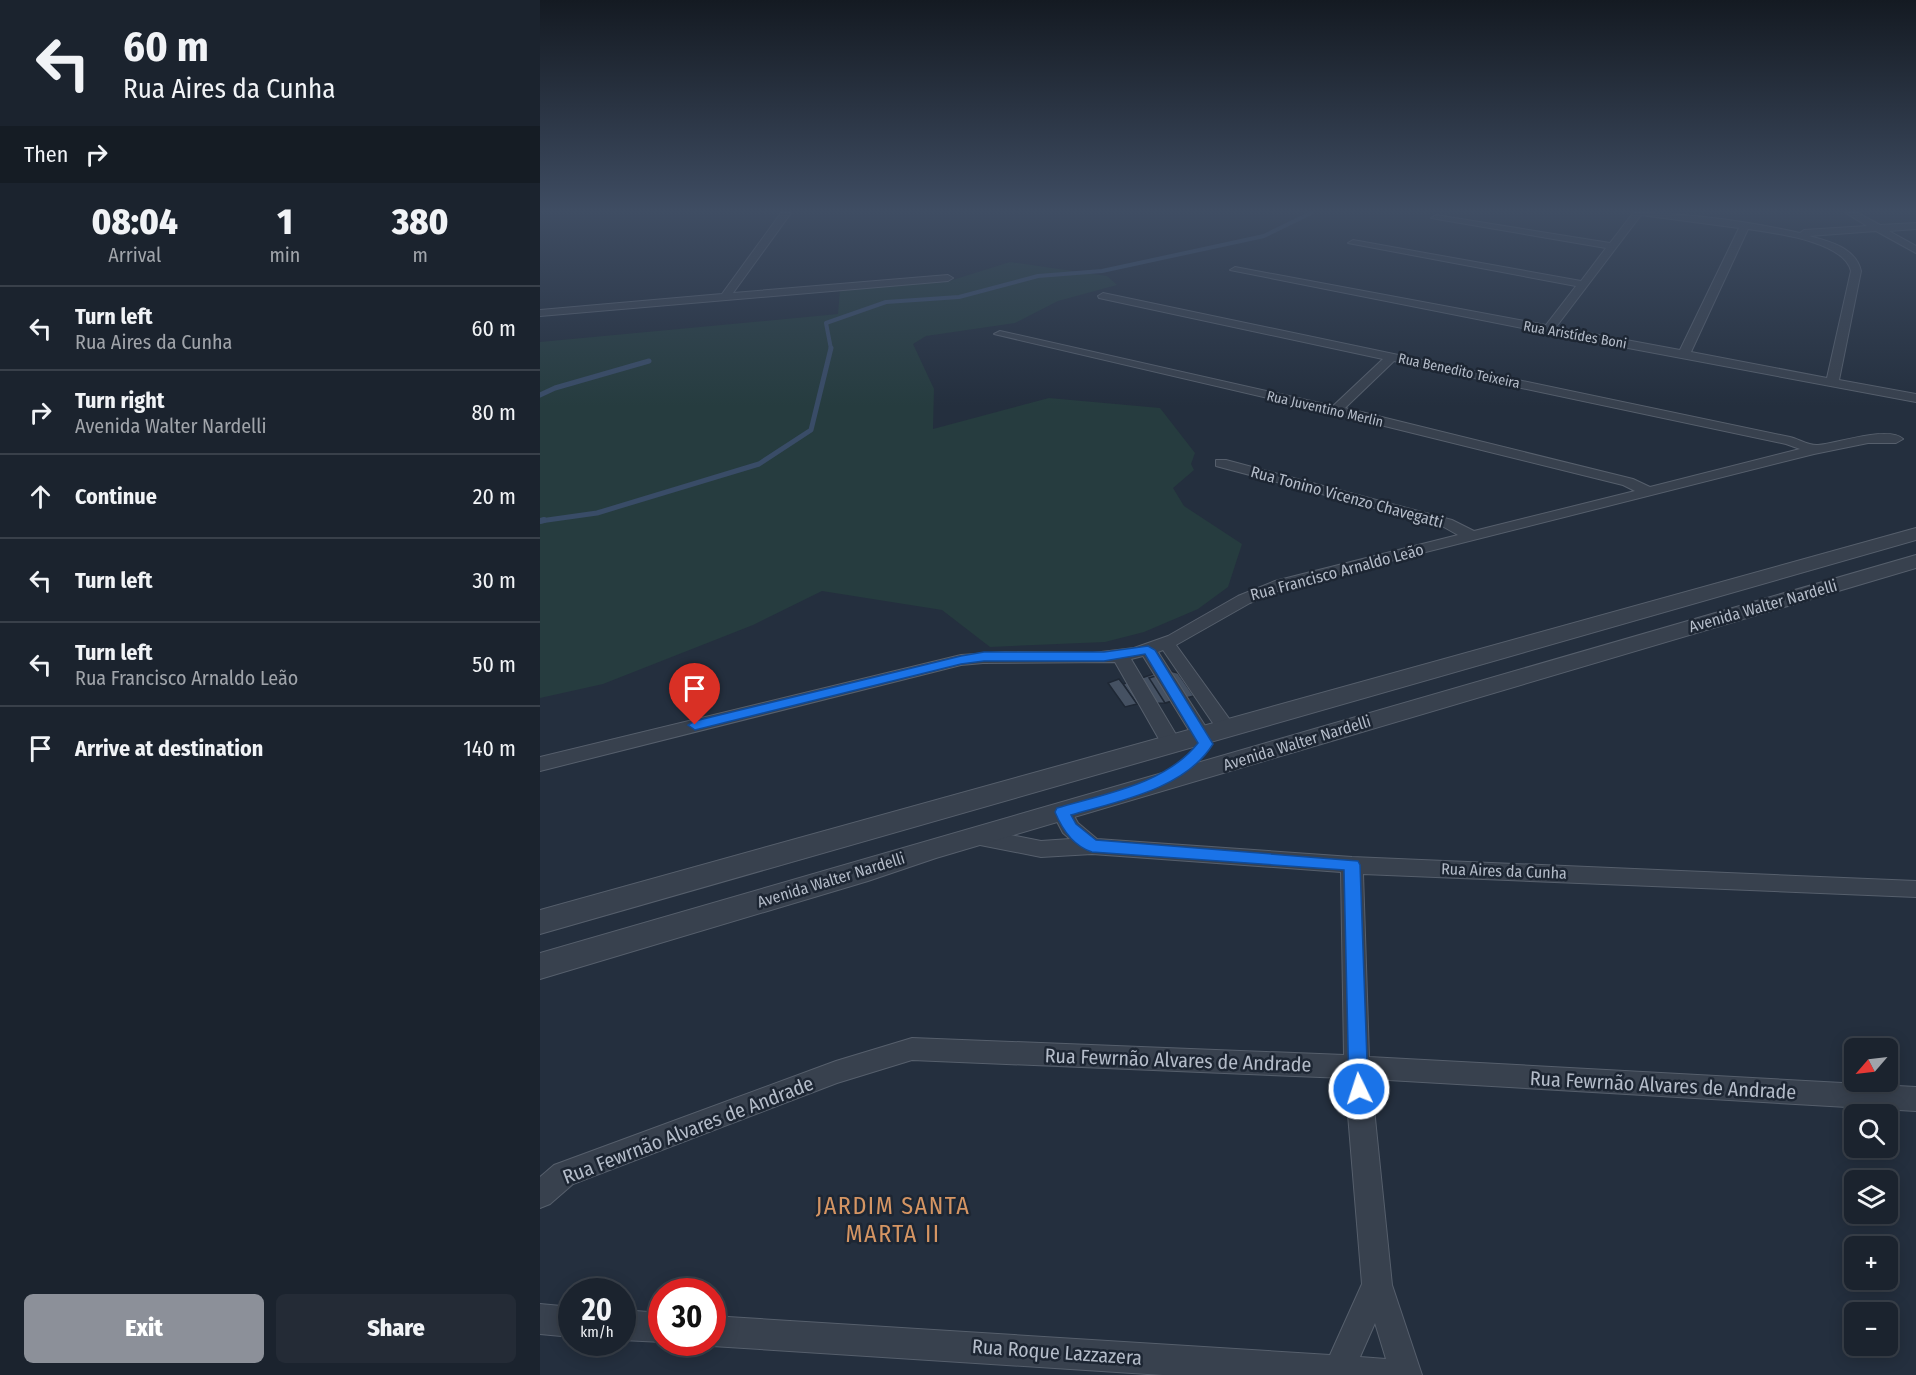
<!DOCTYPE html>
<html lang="en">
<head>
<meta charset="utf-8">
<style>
	:root { --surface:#1b232e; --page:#242b36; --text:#f1f3f6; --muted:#a0a4aa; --line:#39404a; --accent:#8c9099 }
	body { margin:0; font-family:"Fira Sans Condensed",sans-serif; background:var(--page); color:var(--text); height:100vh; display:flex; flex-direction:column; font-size:22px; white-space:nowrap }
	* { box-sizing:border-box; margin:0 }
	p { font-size:20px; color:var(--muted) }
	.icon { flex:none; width:33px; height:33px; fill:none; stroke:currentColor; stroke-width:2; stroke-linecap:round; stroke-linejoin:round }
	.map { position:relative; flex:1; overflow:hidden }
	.details { display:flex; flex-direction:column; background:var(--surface); width:540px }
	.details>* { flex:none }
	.guide { background:#1b232e; color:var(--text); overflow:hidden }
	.needle { width:39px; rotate:242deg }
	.controls { position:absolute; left:1304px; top:1038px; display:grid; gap:12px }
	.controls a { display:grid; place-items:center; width:54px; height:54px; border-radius:9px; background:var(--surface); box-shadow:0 3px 15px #0003,0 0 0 2px var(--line); font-size:30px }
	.speed { position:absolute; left:18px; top:1278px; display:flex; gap:12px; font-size:30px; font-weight:700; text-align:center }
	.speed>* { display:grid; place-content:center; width:78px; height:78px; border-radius:50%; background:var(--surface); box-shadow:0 3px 15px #0003,0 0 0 2px var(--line); line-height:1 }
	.speed small { font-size:15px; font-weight:400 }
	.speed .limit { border:9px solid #d22; background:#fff; color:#111 }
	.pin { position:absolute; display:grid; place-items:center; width:51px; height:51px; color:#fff; margin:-62px -26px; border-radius:50% 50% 50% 0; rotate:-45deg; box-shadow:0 0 6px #0007 }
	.pin .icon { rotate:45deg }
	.me { position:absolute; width:66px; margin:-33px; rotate:356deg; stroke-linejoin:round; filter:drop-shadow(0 0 4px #0008) }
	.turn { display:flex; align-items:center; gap:21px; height:126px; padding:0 24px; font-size:27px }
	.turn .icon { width:78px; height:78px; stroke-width:2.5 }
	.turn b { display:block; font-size:42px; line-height:51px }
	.then { display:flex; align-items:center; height:57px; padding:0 24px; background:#0003; gap:12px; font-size:22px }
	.eta { display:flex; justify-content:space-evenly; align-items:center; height:102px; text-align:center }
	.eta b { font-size:36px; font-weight:800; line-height:42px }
	.primary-button { display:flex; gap:12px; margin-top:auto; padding:12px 24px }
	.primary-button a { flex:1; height:69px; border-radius:9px; background:var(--accent); color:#fff; font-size:24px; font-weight:800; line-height:69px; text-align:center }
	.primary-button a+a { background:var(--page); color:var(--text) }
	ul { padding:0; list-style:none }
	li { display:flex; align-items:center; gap:18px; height:84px; padding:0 24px; border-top:2px solid var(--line) }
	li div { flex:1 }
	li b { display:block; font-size:22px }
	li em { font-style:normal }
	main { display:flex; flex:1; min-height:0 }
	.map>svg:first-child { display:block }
</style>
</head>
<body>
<main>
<section class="details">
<div class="guide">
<div class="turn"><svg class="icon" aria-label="left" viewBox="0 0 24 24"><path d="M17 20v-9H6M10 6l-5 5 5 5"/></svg><div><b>60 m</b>Rua Aires da Cunha</div></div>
<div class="then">Then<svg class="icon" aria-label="right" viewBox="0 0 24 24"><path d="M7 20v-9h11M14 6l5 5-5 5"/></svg></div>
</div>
<div class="eta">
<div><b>08:04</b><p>Arrival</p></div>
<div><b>1</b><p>min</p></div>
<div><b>380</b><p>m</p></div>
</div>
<ul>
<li><svg class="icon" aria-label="left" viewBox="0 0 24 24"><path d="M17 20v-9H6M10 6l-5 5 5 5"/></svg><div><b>Turn left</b><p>Rua Aires da Cunha</p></div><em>60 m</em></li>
<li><svg class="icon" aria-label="right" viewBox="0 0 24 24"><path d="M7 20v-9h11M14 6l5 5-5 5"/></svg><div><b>Turn right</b><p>Avenida Walter Nardelli</p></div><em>80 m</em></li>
<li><svg class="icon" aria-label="ahead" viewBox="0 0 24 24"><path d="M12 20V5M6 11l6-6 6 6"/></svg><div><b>Continue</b></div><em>20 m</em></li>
<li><svg class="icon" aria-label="left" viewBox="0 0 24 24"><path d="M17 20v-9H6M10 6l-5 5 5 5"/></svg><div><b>Turn left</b></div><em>30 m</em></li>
<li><svg class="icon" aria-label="left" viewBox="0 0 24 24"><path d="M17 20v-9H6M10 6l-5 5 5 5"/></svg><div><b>Turn left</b><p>Rua Francisco Arnaldo Leão</p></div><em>50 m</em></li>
<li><svg class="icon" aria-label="arrive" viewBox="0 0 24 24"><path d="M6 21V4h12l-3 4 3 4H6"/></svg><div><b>Arrive at destination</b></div><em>140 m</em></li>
</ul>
<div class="primary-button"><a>Exit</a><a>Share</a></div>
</section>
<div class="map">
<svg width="1376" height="1375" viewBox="0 0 1376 1375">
	<rect width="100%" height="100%" fill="#242f3e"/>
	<path fill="#263c3f" d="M470 262 567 276 577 285 518 301 475 323 386 336 373 344 394 389 393 429 509 398 620 408 655 453 651 464 654 470 633 488 644 506 702 544 688 587 658 609 604 632 565 642 450 647 402 610 282 591 213 625 63 684 0 698V342L298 314 300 289 406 282Z"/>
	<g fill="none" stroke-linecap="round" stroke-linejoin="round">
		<path stroke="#394c67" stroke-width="4" d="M291 349 286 323 346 302 419 297 498 276 562 271 724 236 771 213"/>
		<g stroke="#394c67" stroke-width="5">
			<path d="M0 395 15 388 109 361"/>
			<path d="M0 521 57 513 219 464 271 430 291 348"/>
		</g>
		<path stroke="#394c67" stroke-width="6" d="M0 521 4 520"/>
	</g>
	<g fill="#455162" stroke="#1f2835" stroke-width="1.5">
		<path d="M626 670 638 673 654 696 625 703 597 704 583 684Z"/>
		<path d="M619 675 635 700 625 703 609 678Z"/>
		<path d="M579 679 583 684 597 704 585 707 568 683Z"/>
	</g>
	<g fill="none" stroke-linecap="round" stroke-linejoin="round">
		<g stroke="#565f6c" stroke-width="2">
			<g id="minor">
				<path d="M241 213H251L193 293 408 275 413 278 408 281 0 316V310L182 294Z"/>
				<path d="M1093 213C1148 213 1206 221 1260 233L1264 230 1327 226 1306 213H1318L1340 225 1376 223V229L1349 231 1376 246V253L1336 231 1269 236C1289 241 1316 248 1321 271L1299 380 1376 394V402L1008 333 690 270 695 267 1006 325 1036 286 808 243 813 240 1041 281 1066 248 891 218 896 215 1070 243ZM1101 215 1199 228 1140 350 1016 327ZM1208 229C1234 233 1304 241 1311 271L1287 378 1151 352Z"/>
				<path d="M563 293 1250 437C1259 439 1269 446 1278 445 1297 444 1348 425 1363 439L1356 443H1328L1274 454 747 587 710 603 636 645 693 724 695 728 693 732H679L623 650 618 652 671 735 669 740H655L603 656 591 659 641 743 638 748H624L575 662 443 663 421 665 0 771V757L421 655 465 652 553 653 594 648 628 636 698 596 735 581 918 535 902 526 676 466V460H686L912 520 934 531 1095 491 1083 485 796 414 454 334 460 331 793 406 843 359 559 298 558 296ZM854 361 1246 444 1260 449 1110 487 1093 479 805 408Z"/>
				<path d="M522 805 529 807 538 823 557 839 812 857 1376 881V897L823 874 829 1057 1376 1087V1111L831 1079 852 1285 882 1375H623L172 1346 164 1342H172V1316L790 1355 822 1284 805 1078 372 1060 297 1083 33 1184 10 1204 0 1208V1177L14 1165 296 1061 372 1038 804 1055 801 872 552 854 501 857 435 844 428 841 425 836 428 831 435 828 501 841 530 839 523 833 512 812 515 807ZM835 1323 846 1359 820 1357Z"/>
				<path d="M0 1304 32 1307V1337L0 1334Z"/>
				<path d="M82 1310 122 1313 123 1342 82 1340Z"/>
			</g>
		</g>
		<g stroke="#565f6c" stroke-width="2">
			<g id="tertiary">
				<path d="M1376 528V540L0 934V910Z"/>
				<path d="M1376 555V568L396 858 328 881 0 979V953Z"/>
			</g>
		</g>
		<use href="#minor" fill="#38414e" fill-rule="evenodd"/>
		<use href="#tertiary" fill="#38414e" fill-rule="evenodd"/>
	</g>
	<linearGradient id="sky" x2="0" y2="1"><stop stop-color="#141a22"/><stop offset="0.52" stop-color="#3f4d63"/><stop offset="1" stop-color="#3f4d63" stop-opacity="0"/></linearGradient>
	<rect width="1376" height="406" fill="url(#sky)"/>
	<path fill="#1a73e8" stroke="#114b97" stroke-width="1.5" d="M608 646 615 650 673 744C645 789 579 801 531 815L536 824 556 840 818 861 820 865 828 1089 825 1095 819 1098 812 1095 809 1089 804 870 552 852C533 846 522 829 515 812L517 808C564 794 626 784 658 743L605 654 564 661H444L421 664 155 730 148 725 155 721 421 656 444 652H564Z"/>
	<g text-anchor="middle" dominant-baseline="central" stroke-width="5" stroke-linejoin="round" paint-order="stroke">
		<g font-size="14" fill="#b4bcc9" stroke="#1d2633">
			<text transform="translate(1035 335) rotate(10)">Rua Aristídes Boni</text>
			<text transform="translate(919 371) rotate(12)">Rua Benedito Teixeira</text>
			<text transform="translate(785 409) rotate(13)">Rua Juventino Merlin</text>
		</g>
		<g font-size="16" fill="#b4bcc9" stroke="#1d2633">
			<text transform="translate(807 497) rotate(15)">Rua Tonino Vicenzo Chavegatti</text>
			<text transform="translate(797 572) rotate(-15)">Rua Francisco Arnaldo Leão</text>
			<text transform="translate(1223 606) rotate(-16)">Avenida Walter Nardelli</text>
			<text transform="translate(757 743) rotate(-17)">Avenida Walter Nardelli</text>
			<text transform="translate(964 871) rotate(2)">Rua Aires da Cunha</text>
			<text transform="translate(291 880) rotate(-17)">Avenida Walter Nardelli</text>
		</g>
		<g font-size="20" fill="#b4bcc9" stroke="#1d2633">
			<text transform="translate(638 1060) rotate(2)">Rua Fewrnão Alvares de Andrade</text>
			<text transform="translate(1123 1085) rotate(3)">Rua Fewrnão Alvares de Andrade</text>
			<text transform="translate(148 1130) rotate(-21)">Rua Fewrnão Alvares de Andrade</text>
			<text transform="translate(517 1352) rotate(4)">Rua Roque Lazzazera</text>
		</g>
		<g font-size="24" letter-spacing="1.5" fill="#d59563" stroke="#1d2633">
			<text x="353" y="1206">JARDIM SANTA<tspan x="353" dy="28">MARTA II</tspan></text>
		</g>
	</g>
</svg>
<div class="controls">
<a><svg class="needle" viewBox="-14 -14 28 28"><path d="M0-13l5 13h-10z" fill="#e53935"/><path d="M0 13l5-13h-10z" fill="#a0a4aa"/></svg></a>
<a><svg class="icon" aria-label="search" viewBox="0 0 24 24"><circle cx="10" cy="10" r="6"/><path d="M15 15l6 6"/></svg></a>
<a><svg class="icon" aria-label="layers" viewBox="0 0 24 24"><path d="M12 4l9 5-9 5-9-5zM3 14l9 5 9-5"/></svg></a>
<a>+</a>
<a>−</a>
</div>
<div class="speed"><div>20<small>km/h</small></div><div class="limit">30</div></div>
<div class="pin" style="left:155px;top:725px;background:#d93025"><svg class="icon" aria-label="arrive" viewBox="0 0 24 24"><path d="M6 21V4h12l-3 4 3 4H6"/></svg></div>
<svg class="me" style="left:819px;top:1089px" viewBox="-20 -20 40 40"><circle r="17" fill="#1a73e8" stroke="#fff" stroke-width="3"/><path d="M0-11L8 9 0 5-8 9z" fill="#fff"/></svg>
</div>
</main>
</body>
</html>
